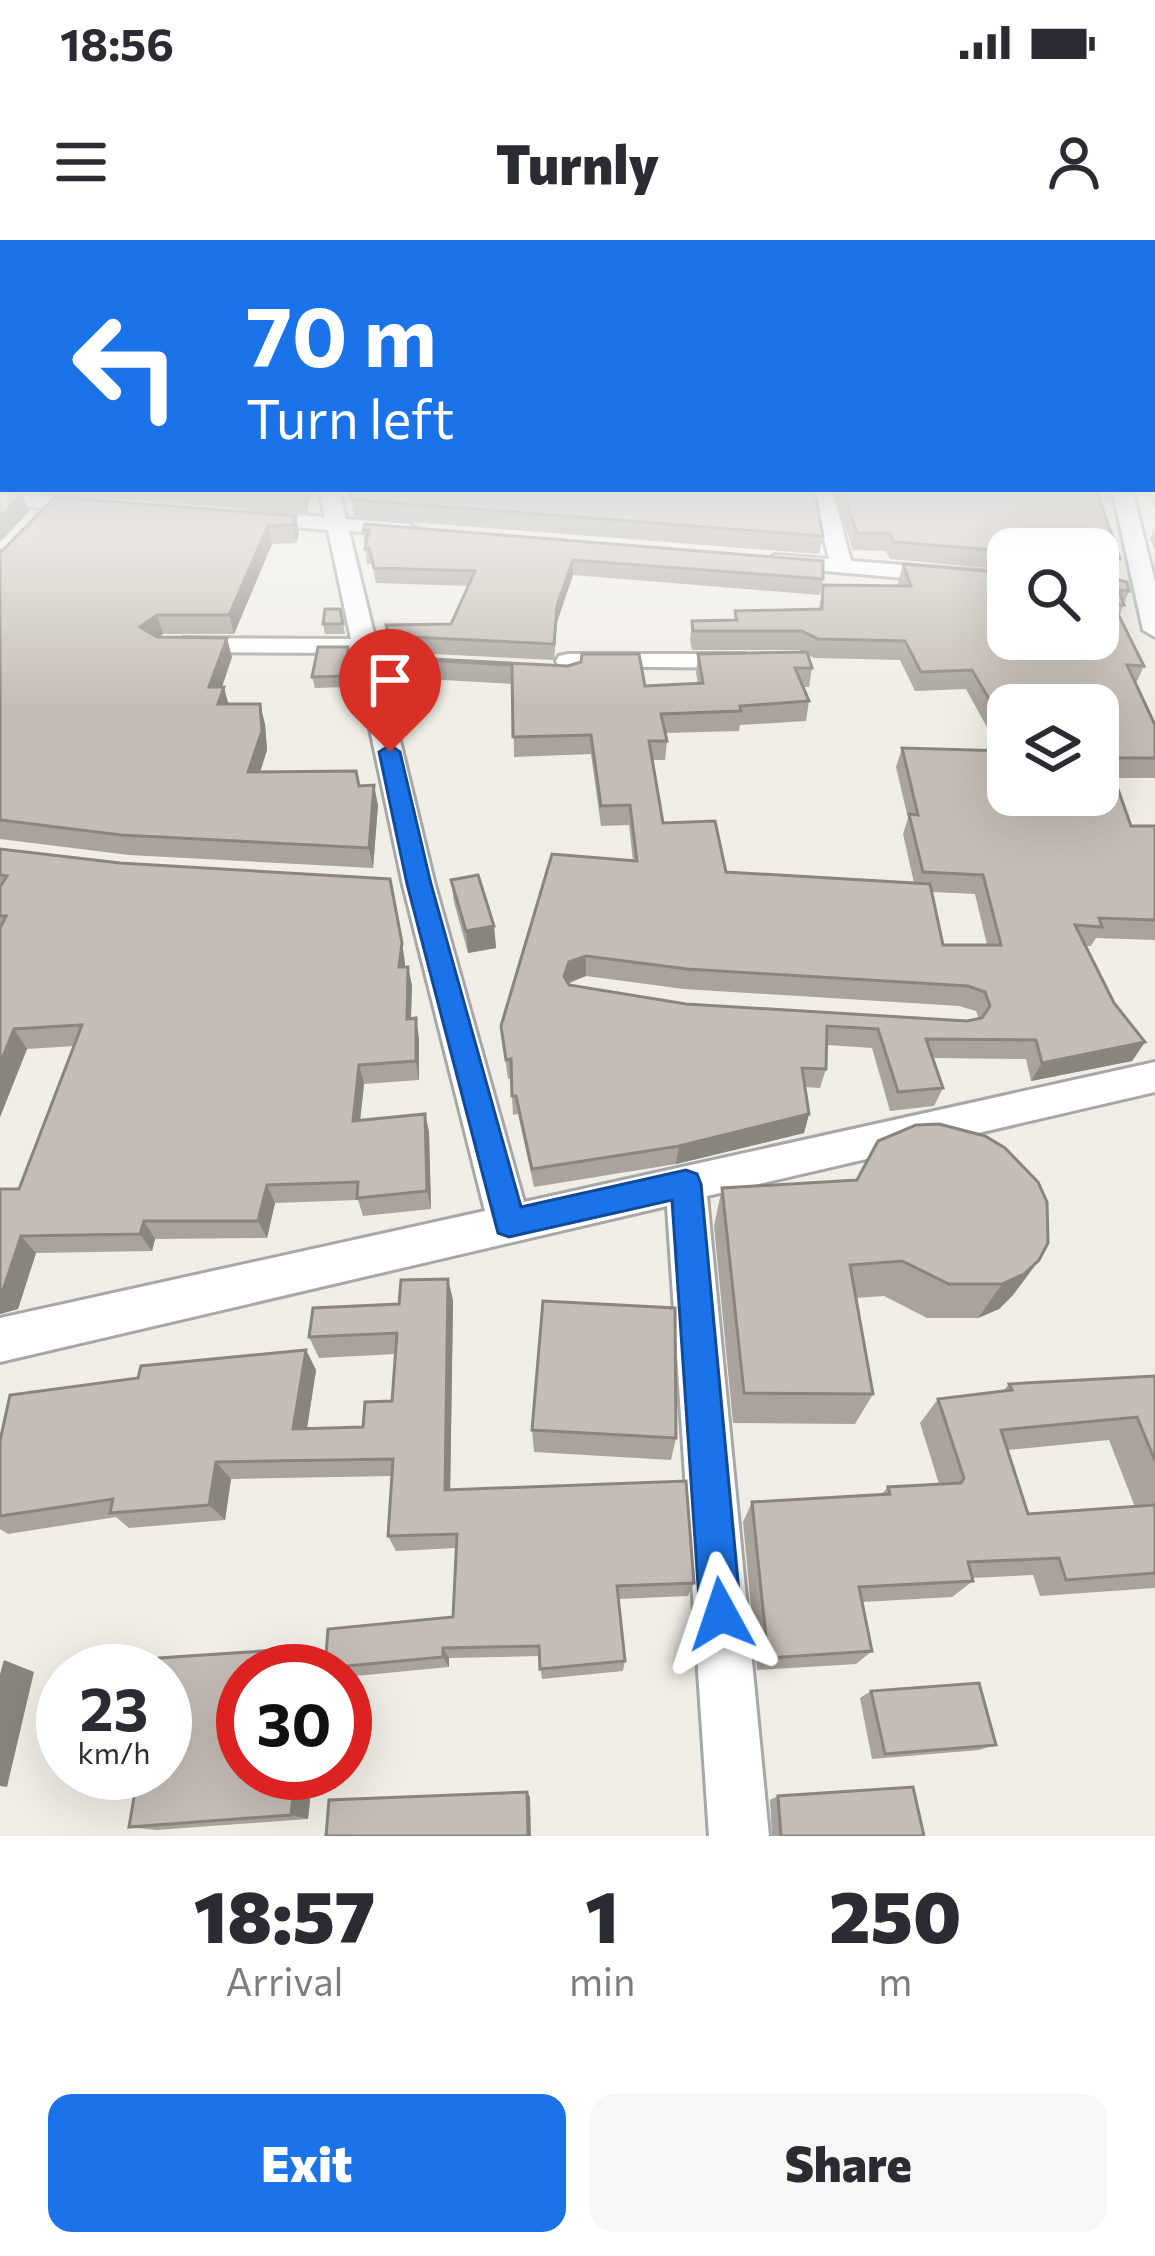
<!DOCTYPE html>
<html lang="en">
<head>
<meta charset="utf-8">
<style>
	:root { --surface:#fff; --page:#f7f7f7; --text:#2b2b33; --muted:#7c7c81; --accent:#1a73e8 }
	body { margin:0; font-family:Commissioner,sans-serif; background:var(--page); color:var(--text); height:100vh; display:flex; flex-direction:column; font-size:45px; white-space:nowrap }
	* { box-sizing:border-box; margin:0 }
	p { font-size:39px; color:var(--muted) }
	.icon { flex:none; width:66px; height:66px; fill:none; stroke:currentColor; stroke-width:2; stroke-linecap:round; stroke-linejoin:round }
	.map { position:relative; height:1596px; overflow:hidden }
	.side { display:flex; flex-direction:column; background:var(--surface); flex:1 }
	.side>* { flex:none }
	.top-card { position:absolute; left:0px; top:0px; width:1155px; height:252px; box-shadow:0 12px 48px #0002; background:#1a73e8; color:#fff; overflow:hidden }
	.tools { position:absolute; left:987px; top:288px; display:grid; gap:24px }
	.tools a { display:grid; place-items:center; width:132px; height:132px; border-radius:24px; background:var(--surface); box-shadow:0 12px 48px #0002; font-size:60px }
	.speed { position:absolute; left:36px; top:1404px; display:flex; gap:24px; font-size:60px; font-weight:700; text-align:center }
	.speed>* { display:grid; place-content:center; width:156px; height:156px; border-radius:50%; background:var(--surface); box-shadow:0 12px 48px #0002; line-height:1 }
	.speed small { font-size:30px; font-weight:400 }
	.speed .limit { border:18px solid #d22; background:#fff; color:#111 }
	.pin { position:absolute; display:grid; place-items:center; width:102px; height:102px; color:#fff; margin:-123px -51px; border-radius:50% 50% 50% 0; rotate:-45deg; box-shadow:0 0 12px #0007 }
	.pin .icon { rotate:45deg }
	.me { position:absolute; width:132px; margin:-66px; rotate:355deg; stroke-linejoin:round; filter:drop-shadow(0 0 9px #0008) }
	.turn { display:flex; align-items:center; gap:42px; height:252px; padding:0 48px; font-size:54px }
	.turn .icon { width:156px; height:156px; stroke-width:2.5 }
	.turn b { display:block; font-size:84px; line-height:102px }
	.eta { display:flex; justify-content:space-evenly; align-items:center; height:204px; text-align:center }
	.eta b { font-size:72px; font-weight:800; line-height:84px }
	.cta { display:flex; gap:24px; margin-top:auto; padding:24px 48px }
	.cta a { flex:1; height:138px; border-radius:24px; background:var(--accent); color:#fff; font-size:48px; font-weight:800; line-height:138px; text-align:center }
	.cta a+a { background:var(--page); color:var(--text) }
	.status { display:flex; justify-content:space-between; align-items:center; height:84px; padding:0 60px; background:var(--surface); direction:ltr }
	.status svg { height:33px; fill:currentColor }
	header { display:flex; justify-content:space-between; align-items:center; height:156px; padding:0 48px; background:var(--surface); font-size:54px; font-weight:800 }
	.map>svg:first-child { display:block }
</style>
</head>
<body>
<div class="status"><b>18:56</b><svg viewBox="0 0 49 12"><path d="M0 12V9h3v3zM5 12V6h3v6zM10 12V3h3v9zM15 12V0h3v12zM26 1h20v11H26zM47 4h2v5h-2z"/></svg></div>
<header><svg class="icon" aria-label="menu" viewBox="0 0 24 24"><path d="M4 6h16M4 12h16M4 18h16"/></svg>Turnly<svg class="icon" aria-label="person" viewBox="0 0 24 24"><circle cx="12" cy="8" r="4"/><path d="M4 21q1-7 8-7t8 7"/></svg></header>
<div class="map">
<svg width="1155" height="1596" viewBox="0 0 1155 1596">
	<rect width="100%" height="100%" fill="#f0ede6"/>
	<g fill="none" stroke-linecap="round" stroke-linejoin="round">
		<g stroke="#a7a7a7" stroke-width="6">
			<g id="minor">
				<path d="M319 249H339L346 279 409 284 419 290 409 296 349 291 435 645 524 962 1155 822V852L707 956 769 1596H709L667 966 0 1122V1078L485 971 403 645 354 413 183 412 171 405 183 398 351 399 328 290 249 283 239 277 249 271 325 277Z"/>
				<path d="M812 249H832L851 321 1008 333V347L767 326 764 321 775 315 829 319Z"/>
				<path d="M1112 249H1132L1155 342V397L1143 390Z"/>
				<path d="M0 253 98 260 108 266 98 272 0 265Z"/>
				<path d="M568 414H745L757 421 745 428 559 426 556 421 559 416Z"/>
			</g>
		</g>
		<use href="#minor" fill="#fff" fill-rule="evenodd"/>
	</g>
	<g fill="#a9a39c" fill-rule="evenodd">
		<path d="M0 243H3V249H313L306 273 0 250Z"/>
		<path d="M1152 243H1155V271L1152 258 1146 249H1152Z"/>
		<path d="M349 249 823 296 819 314 361 278 354 275Z"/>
		<path d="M833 249H1096L1120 319 1113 337H1105L1129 351 1119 377 1144 426 1136 443 1155 485V538H1114L1131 586H1155V700L1096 698 1091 706H1086L1114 763 1145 802 1132 821 1031 841 1026 819 933 818 943 848 934 866 890 871 872 808 827 805 826 829 820 848 805 847 809 874 804 893 676 924 534 947 518 874 513 875 511 838 508 839 501 786 633 621 629 585 601 586 591 514 514 517 513 444 426 439 427 444 399 445 394 417 568 426 645 446 698 443 696 433 698 414 803 412 799 410H692L690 400 692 381 734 380 735 371 819 369 823 345 900 346 898 343 903 324 1008 333V359H1005L1008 399H1098V309H1008V330L890 319 886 311 853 310ZM808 415 814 418 900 420 915 451 966 449 988 489 995 511 902 508 896 527 908 578 903 594 914 643 726 632 663 583 653 520H665L667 501 665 493 739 491 740 485 806 481 809 461 803 447H809L812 428ZM932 652 975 654 987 705H943ZM586 736 684 749 959 766 976 771 979 779 967 781 686 764 568 744Z"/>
		<path d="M296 276 299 294 296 303 272 304 234 394H163L158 397 232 417 222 447 229 464 265 484 267 510 260 532 359 546 378 565 373 628 129 615 0 599V311Z"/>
		<path d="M1155 288V310L1150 299Z"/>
		<path d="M363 290 823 339 820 355 573 335 557 382 554 420 391 412 386 385 451 384 468 346 376 343 372 324H367Z"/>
		<path d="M340 369 345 394H325L323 384Z"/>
		<path d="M348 407 350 417 349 447 315 448 312 437Z"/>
		<path d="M0 609 405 722V727H408L412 746 411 779 419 798V840L364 844 360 880 425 874 429 892 431 969 363 976 358 960 275 963 267 998 155 999 152 1011 36 1013 18 1069 0 1074V949H19L74 806 27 809 0 877Z"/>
		<path d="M451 640 494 686 496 708 468 713 454 662Z"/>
		<path d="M722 948 1039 1020 1013 1055 999 1069 978 1078H927L884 1056 856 1058 873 1154 855 1184 733 1183 714 986Z"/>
		<path d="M453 1060 450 1250 694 1343 688 1356 619 1359 625 1421 623 1431 542 1439 539 1416 449 1418V1427L345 1437V1431H329L325 1428 453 1377 457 1308 396 1311 388 1296 392 1236 231 1239 225 1280 129 1288 116 1277 8 1294 0 1289V1276L138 1138 306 1110 316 1130 307 1189 363 1187 392 1161 396 1114 319 1118 309 1097Z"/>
		<path d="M1155 1136V1348L1040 1356 1033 1335 972 1338 973 1341 952 1357 862 1362 872 1411 856 1424 757 1430 743 1282 752 1262 881 1255 888 1247 939 1244 920 1183 938 1159 1003 1151 1009 1144ZM1109 1200 1135 1267 1028 1274 1008 1210Z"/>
		<path d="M532 1190 676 1198 671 1220 534 1212Z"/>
		<path d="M323 1420 308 1579 156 1590 129 1587Z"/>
		<path d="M871 1451 996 1505 979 1510 872 1519 860 1458Z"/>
		<path d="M778 1556 924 1596H772L770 1560Z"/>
	</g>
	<g fill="#8a847f">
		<path d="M304 249H313L306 273 302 255Z"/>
		<path d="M22 254 29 272 0 302V276Z"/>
		<path d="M296 276 299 294 296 303 293 285Z"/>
		<path d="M268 286 272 304 234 394 229 375Z"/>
		<path d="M573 320V335L557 382 554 420 557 366Z"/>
		<path d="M157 375 163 394 147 407 140 387Z"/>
		<path d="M227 398 232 417 215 467 209 447Z"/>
		<path d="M348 407 350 417 349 447 347 436Z"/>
		<path d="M224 447 229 467 218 464Z"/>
		<path d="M260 464 265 484 267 510 254 552 248 532Z"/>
		<path d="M374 545 378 565 373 628 369 608Z"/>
		<path d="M494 686 496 708 468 713 466 691Z"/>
		<path d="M402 703 405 722 403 747 399 727Z"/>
		<path d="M586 716V736L569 742 564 755V736L569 722Z"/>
		<path d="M408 727 412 746 410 798 407 779Z"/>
		<path d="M416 778 419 798V840L416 821Z"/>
		<path d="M14 789 27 809 0 877V824Z"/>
		<path d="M1145 802 1132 821 1031 841 1042 823Z"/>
		<path d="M359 825 364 844 358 900 353 881Z"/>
		<path d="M425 874 429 892 431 969 427 951Z"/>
		<path d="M809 874 804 893 676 924 679 906Z"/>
		<path d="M267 945 275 963 267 998 258 981Z"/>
		<path d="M144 981 155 999 152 1011 140 994Z"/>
		<path d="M21 996 36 1013 18 1069 0 1074V1054Z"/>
		<path d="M1039 1020 1013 1055 999 1069 978 1078 1002 1044Z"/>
		<path d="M448 1039 453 1060 450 1266 445 1250Z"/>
		<path d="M306 1110 316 1130 304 1207 293 1189Z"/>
		<path d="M216 1222 231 1239 225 1280 209 1265Z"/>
		<path d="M308 1408 323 1420 322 1431H306Z"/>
		<path d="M443 1408 449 1418V1427L443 1417Z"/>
		<path d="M4 1420 34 1432 7 1547 0 1546V1434Z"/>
		<path d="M295 1533H313L308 1579 291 1575Z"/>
		<path d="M527 1552 530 1557 531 1596H528Z"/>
	</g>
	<g fill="#c5bdb5" stroke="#8a847f" stroke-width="3" fill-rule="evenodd">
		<path d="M216 249H304L302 255Z"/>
		<path d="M349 249H814L823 296 358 260 351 258Z"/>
		<path d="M842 249H1096L1120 319H1102L1101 336 1127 342 1129 351 1119 350 1124 365 1113 364 1144 426 1127 425 1155 485V518H1107L1131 586H1155V680L1099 678 1102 687 1075 685 1114 763 1145 802 1042 823 1036 800 926 799 943 848 898 852 878 789 827 786 826 829 802 828 809 874 679 906 532 929 516 856H512L511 819 506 820 501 786 552 614 637 621 630 565 601 566 591 495 513 497 512 425 423 420 424 425 396 426 394 417 568 426 581 422 582 414H639L645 446 703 443 698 414 807 412 812 428H795L809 461 740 466 741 471 661 474 667 501H649L663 583 715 581 726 632 930 644 943 705H1001L983 635 923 632 909 574 918 575 902 508 1008 511V555H1098V465H1008V510L995 469 972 430 921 432 905 401 818 399 802 391H693L692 381 737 380 735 371 822 369 823 345 911 346 903 324 1008 333V340H993L1008 364V399H1098V309H1008V311L894 302 890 293H857ZM586 716 687 729 968 746 985 752 990 766 982 778 967 781 686 764 569 745 564 736 569 722Z"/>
		<path d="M0 252 22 254 0 276Z"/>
		<path d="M55 257 296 276 293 285 268 286 229 375H157L140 387 157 397 227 398 209 447H224L218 464H260L262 491 248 532 356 531 359 546 374 545 369 608 121 595 0 580V311L3 310Z"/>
		<path d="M365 284 823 321V339L573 320 557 366 554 404 389 396 386 385 451 384 475 331 374 328 369 308 365 309 369 290H363Z"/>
		<path d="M325 369H340L343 384H323Z"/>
		<path d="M318 407H348L347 436 312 437Z"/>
		<path d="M0 609 120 623 390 639 402 703 399 727H408L407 779 416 778V821L359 825 353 881 425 874 427 951 357 958 358 942 267 945 258 981H144L140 994 21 996 2 1053 0 1054V949H19L82 785 14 789 0 824V688L6 676H0V647L7 636 0 635Z"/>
		<path d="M478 635 494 686 466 691 451 640Z"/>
		<path d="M939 884 985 896 1005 908 1038 942 1047 962 1048 1003 1039 1020 1024 1034 1002 1044H949L902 1021 850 1025 873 1154 744 1153 722 948 857 940 878 901 916 885Z"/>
		<path d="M448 1039 445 1250 686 1241 694 1343 617 1346 625 1421 540 1429 539 1406 443 1408V1417L325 1428 328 1389 453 1377 457 1294 388 1296 393 1219 216 1222 209 1265 110 1273 113 1259 0 1276V1201L10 1155 138 1138 141 1126 306 1110 293 1189 363 1187 365 1162 392 1161 397 1093 309 1097 313 1068 399 1064 401 1040Z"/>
		<path d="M543 1061 675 1068 676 1198 532 1190Z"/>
		<path d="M1155 1136V1221L1137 1177 1001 1190 1028 1274 1155 1265V1333L1066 1340 1059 1318 968 1322 973 1341 859 1347 872 1411 768 1418 752 1262 890 1254 888 1247 961 1243 964 1238 938 1159 1012 1150 1009 1144Z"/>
		<path d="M308 1408 306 1431H243V1533H295L291 1575 129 1587 138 1533H165V1431H157L159 1418Z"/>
		<path d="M979 1443 996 1505 885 1514 871 1451Z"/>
		<path d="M913 1547 924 1596H781L778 1556Z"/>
		<path d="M527 1552 528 1596H326L329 1560Z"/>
	</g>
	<linearGradient id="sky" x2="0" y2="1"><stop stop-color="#8dbfe4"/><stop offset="0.52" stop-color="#f8f7f4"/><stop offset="1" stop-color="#f8f7f4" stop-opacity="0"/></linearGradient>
	<rect width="1155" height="466" fill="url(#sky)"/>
	<path fill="#1a73e8" stroke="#114b97" stroke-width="3" d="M390 505 400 512 431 644 521 967 686 930 697 934 701 944 741 1374 735 1388 721 1394 706 1388 700 1374 672 960 509 997 498 993 407 644 379 512Z"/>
</svg>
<div class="tools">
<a><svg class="icon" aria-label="search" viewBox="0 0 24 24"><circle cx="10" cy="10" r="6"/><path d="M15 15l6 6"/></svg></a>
<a><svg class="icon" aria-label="layers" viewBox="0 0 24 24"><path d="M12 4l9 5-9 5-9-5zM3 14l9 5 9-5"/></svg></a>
</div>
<div class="speed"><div>23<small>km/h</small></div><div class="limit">30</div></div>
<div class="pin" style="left:390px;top:512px;background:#d93025"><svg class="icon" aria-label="arrive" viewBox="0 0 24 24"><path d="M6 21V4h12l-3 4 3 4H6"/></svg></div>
<svg class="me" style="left:721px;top:1374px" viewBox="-20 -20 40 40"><path d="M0-17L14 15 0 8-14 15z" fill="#1a73e8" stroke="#fff" stroke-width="4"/></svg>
<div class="top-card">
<div class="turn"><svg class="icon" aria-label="left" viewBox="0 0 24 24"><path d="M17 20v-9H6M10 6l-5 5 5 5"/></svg><div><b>70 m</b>Turn left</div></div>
</div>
</div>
<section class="side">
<div class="eta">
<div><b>18:57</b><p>Arrival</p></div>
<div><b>1</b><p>min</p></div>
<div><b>250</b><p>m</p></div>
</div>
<div class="cta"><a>Exit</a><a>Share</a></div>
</section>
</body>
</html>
